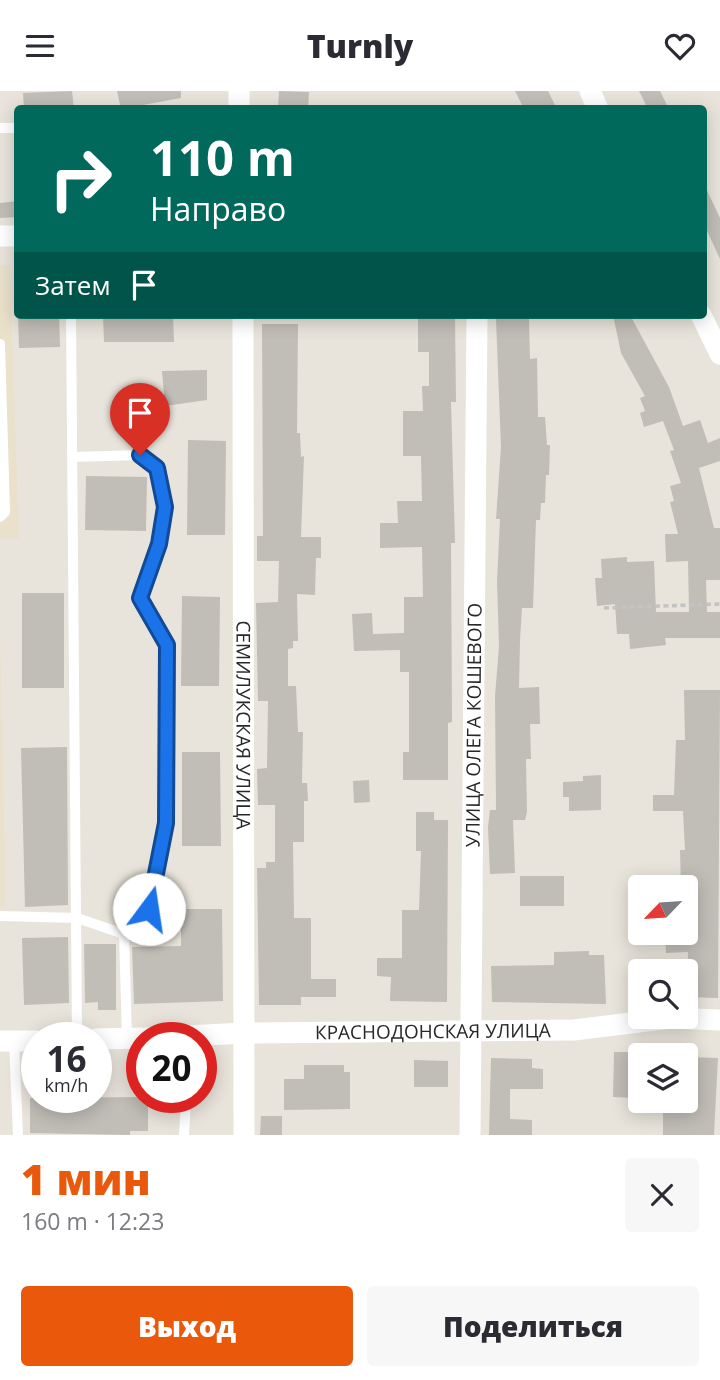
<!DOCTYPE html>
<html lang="ru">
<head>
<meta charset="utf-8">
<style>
	:root { --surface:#fff; --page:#f7f7f7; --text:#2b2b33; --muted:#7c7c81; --accent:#ea580c }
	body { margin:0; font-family:"Open Sans",sans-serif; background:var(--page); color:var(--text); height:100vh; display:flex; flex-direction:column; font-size:26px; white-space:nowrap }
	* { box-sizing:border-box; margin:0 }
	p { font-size:23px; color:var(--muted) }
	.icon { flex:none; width:38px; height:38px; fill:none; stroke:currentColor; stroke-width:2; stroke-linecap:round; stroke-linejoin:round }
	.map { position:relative; height:1044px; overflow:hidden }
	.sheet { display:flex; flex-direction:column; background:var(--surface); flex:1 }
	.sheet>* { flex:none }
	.hud { position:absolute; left:14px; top:14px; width:693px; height:214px; border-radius:7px; box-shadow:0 4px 18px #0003; background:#00695c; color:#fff; overflow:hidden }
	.needle { width:46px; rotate:245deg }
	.fabs { position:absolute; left:628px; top:784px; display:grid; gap:14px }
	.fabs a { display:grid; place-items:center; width:70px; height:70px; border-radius:7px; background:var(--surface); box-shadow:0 4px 18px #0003; font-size:35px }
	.speed { position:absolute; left:21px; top:931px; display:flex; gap:14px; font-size:35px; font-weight:700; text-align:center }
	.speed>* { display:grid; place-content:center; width:91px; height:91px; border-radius:50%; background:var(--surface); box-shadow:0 4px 18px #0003; line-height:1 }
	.speed small { font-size:18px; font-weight:400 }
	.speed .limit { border:10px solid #d22; background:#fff; color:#111 }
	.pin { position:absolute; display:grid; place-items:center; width:60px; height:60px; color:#fff; margin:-72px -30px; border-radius:50% 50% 50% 0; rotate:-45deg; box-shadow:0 0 7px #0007 }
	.pin .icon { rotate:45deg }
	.me { position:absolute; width:77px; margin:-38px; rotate:14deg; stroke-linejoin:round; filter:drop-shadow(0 0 5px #0008) }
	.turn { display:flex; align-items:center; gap:24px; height:147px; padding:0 21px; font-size:32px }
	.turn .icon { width:91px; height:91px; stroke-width:2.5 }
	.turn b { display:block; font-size:49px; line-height:60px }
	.then { display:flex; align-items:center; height:66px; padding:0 21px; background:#0003; gap:14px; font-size:26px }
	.round { display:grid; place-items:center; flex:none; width:74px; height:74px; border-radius:7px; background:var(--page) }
	.overview { display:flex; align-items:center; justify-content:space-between; height:119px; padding:0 21px }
	h1 { font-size:42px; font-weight:800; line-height:52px; color:var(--accent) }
	.primary-button { display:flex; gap:14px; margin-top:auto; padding:14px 21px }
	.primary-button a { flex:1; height:80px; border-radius:7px; background:var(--accent); color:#fff; font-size:28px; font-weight:800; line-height:80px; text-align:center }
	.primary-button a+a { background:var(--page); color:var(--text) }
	header { display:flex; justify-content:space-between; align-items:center; height:91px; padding:0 21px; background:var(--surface); font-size:32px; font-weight:800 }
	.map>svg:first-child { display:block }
</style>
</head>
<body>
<header><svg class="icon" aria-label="menu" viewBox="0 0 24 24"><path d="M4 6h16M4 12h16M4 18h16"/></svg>Turnly<svg class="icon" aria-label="heart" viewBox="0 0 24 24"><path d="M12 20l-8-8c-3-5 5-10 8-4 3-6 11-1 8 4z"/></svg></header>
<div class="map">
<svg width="720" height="1044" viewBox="0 0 720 1044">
	<rect width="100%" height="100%" fill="#e9e4db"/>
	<g fill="#eae1cb">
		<path d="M0 174H10L19 447H0Z"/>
		<path d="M0 542 6 815H0Z"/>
	</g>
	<g fill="#c1bdb7">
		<path d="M72 0 74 18H24L23 2Z"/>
		<path d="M117 0H181V7L121 18Z"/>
		<path d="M279 0 309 1 308 18H278Z"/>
		<path d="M515 0H548L557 18H524Z"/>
		<path d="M639 0H660L669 18H648Z"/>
		<path d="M704 93 720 127V168L704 133Z"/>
		<path d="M18 110V126L0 127V112Z"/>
		<path d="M18 224H59L60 256 19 257Z"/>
		<path d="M103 224H173L174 251H104Z"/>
		<path d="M418 224H455L456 311H451L455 452H451L452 631 448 632V689H403V661H409V581H400V559L354 560 352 523 372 522 373 543 404 542V506H423L422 456 380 457V432H398L397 410H422L421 365H403V320H423L422 295H429V261H418Z"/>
		<path d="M503 224H521V228H529L530 268 537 267 538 326H545L547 354H550L549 384H546L545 412H541L540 429H536L533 517H522L520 549 519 597 539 596 540 633H530L531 668H526L527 721 525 729H513L515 782 490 783 488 736 490 719H496L495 605 499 555 497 490 500 428H496L501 356 496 228 504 227Z"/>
		<path d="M613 224H630L669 296 683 335 700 329 708 352 720 347V370L699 377 714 437H720V489H706L707 521H720V547H665L666 554 630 558 629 543H617L615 513 597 515 595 487H602L601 468 627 466V471L654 470 656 521H689L688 470 666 471 665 443H678L670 411 674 410 670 395 681 392 670 360 674 359 663 330 644 336 640 322 645 320 640 307 645 305 621 262Z"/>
		<path d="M262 233H298L297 342H300L301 366 304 365 301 446H321V467H316L315 504 297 503 298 550H293V557L288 558V595H296L298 641H303L302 692H307L308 710H304V751H293L294 827H311V888H336V906H301V914H259L257 777H266V771H275V714H258L257 678 267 677 268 610H258L256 512 278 511 279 470H257V445H263Z"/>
		<path d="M207 279V309L165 315 162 280Z"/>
		<path d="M188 349 226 350 225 444H187Z"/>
		<path d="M86 385 147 386 146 440 85 439Z"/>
		<rect x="22" y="502" width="42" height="95"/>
		<path d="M182 505 220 506 219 595H181Z"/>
		<path d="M684 599H720L718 907 687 906 688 861 666 862 665 842H686V796H681L680 759H685L683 720H653V704H674L676 649H685Z"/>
		<path d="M67 656 68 814 25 816 21 657Z"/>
		<path d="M182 661H220L221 755H182Z"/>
		<path d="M601 684V719L569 720V706H563V691L583 690V685Z"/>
		<path d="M369 689 370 711 354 712 353 690Z"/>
		<path d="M416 721H434V729H448L447 911 390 910 391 886 377 885V867H402V819H419L421 760H416Z"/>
		<rect x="520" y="785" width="44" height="30"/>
		<path d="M181 818H222L223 910 134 913 132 856 181 855Z"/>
		<path d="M68 846 69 912 24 914 22 847Z"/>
		<path d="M84 853H116V919H98V911L85 912Z"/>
		<path d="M589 860V864H604L606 913 492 911 491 875 554 874V861Z"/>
		<path d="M614 961H640L635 1007 613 1006Z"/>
		<path d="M686 966 718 967 714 1044H663V1020H681L682 1012H686Z"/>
		<path d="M491 967 532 968V977L543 978V998H510V1028L532 1029V1044H489Z"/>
		<path d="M414 969 448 970V996H414Z"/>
		<path d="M304 974H344V981H350V1018L284 1019V988H304Z"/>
		<path d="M142 1006H148V1040H130V1044L30 1042V1007Z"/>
		<path d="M261 1025H282V1044H260Z"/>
	</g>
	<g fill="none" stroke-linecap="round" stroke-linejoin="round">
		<path stroke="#c3c3c3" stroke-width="3.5" stroke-dasharray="5 3.5" stroke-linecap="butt" d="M604 517 720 513"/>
		<g stroke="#fff" stroke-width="10">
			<path d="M0 37H18"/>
			<path d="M71 224 77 947"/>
			<path d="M0 253 5 421 0 426"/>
			<path d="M73 366 140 364 157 377 165 416 159 453 140 507 167 554 166 732 156 796 142 839 124 843 127 948"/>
			<path d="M0 825 77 827 124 843"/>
			<path d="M14 950 18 1044"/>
			<path d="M184 1044 186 1010"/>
		</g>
		<g stroke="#fff" stroke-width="21">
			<path d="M239 0V18"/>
			<path d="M590 0 598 18"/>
			<path d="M0 145H18"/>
			<path id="s1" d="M243 224 244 1044"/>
			<path d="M701 224 720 263"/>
			<path id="s2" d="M146 947 245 942 574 939 671 927 720 929"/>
			<path d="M96 948 142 947"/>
			<path d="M0 950H37"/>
			<path id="s3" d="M470 1044 477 224"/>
		</g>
	</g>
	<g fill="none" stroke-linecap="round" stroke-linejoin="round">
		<g stroke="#114b97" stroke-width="18">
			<path id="route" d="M140 364 157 377 165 416 159 453 140 507 167 554 166 732 149 818"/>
		</g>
		<use href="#route" stroke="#1a73e8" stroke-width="12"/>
	</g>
	<g text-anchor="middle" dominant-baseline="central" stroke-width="5" stroke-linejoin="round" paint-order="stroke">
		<g font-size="19" fill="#282828" stroke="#fff">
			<text stroke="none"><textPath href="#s1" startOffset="410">СЕМИЛУКСКАЯ УЛИЦА</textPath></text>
			<text stroke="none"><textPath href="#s3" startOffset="410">УЛИЦА ОЛЕГА КОШЕВОГО</textPath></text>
			<text stroke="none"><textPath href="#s2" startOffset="287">КРАСНОДОНСКАЯ УЛИЦА</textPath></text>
		</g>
	</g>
</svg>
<div class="fabs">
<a><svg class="needle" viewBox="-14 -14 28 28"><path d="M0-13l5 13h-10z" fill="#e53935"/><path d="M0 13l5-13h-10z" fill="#7c7c81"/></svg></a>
<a><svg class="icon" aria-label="search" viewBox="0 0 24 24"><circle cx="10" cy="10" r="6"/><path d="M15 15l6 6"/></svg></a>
<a><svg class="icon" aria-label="layers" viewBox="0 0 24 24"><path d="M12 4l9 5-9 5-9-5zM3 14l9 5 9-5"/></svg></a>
</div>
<div class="speed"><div>16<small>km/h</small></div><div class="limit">20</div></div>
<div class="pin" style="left:140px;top:364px;background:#d93025"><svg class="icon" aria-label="arrive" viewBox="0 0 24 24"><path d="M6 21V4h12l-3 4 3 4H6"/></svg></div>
<svg class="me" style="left:149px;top:818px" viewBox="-20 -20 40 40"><circle r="19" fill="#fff"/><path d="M0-13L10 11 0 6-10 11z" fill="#1a73e8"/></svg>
<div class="hud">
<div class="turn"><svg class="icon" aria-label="right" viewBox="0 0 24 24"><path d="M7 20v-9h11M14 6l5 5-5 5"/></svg><div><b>110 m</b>Направо</div></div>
<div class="then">Затем<svg class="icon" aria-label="arrive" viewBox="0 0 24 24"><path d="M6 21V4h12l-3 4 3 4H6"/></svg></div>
</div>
</div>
<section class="sheet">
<div class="overview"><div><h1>1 мин</h1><p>160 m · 12:23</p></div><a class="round"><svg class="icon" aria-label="close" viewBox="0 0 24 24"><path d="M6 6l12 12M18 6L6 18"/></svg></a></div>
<div class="primary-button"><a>Выход</a><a>Поделиться</a></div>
</section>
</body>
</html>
